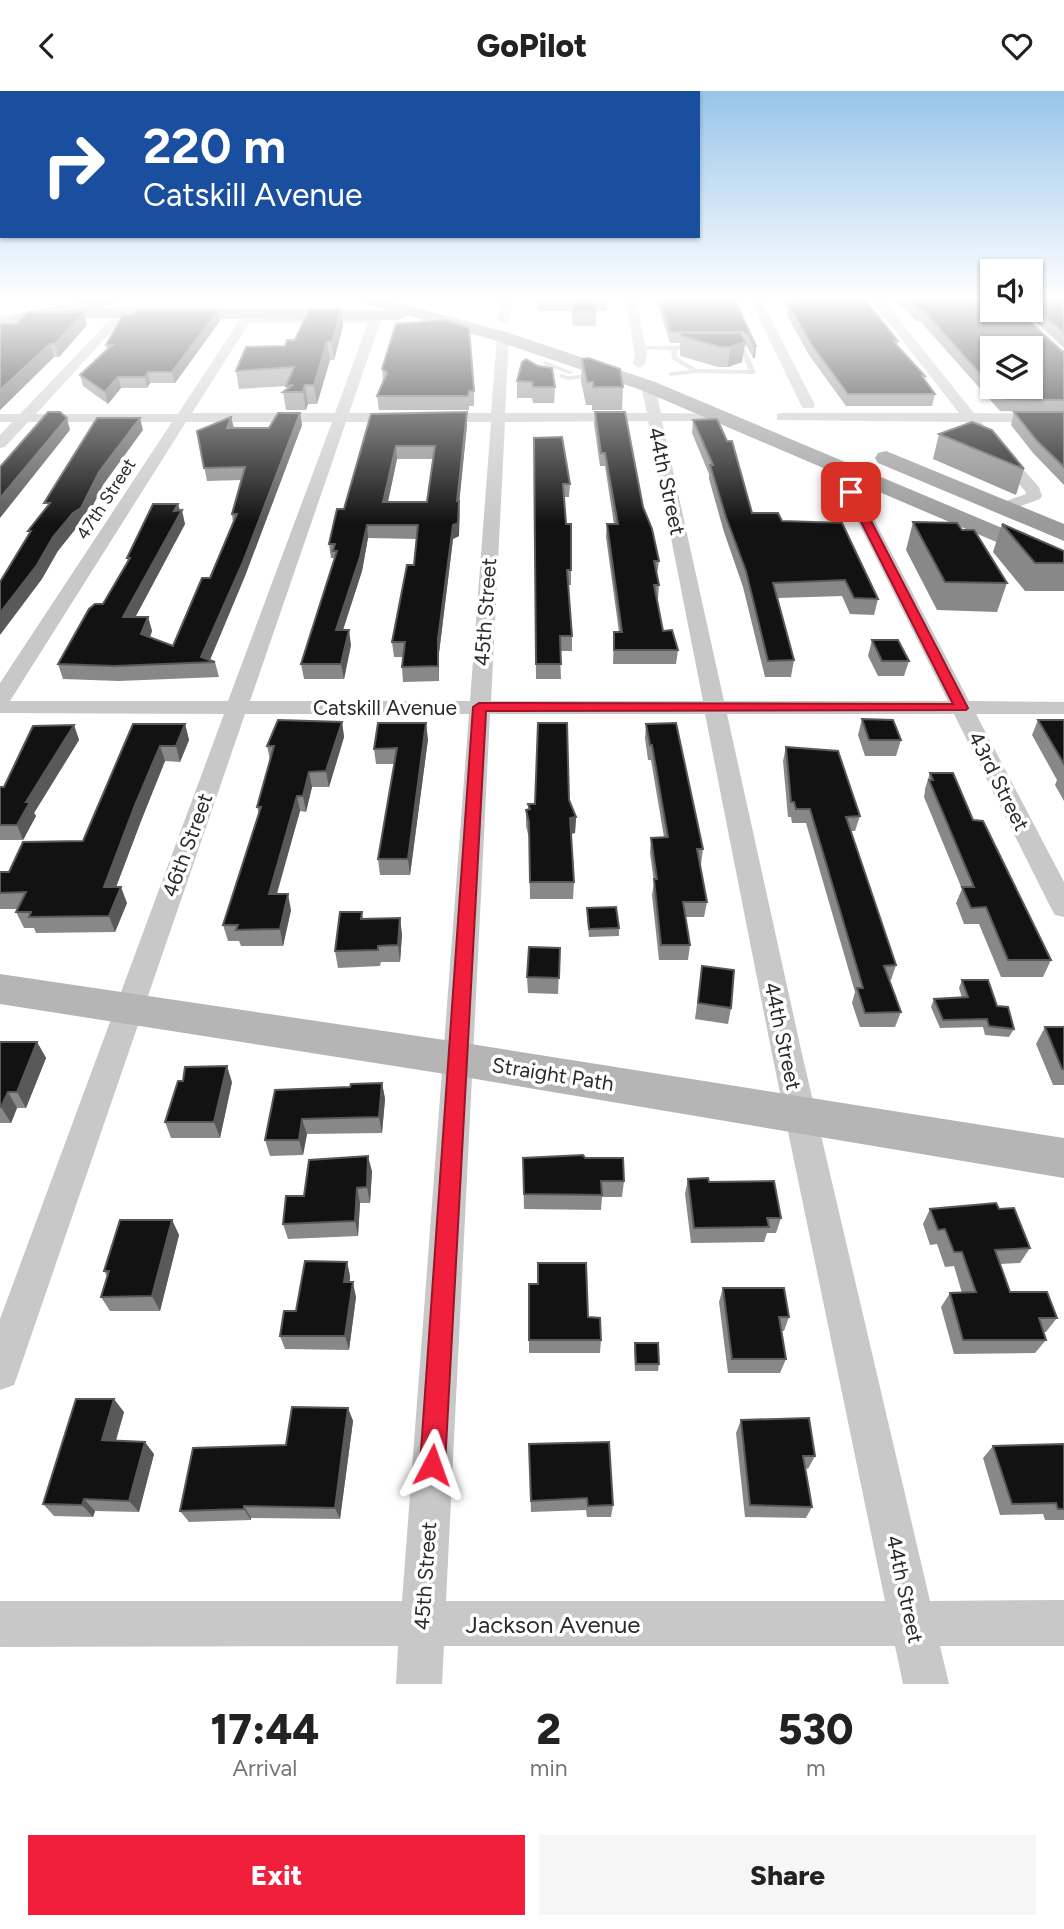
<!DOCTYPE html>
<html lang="en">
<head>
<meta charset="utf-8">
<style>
	:root { --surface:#fff; --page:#f6f6f6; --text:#222; --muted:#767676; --accent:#f11f3c }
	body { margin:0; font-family:Figtree,sans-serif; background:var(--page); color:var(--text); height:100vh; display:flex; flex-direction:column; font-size:26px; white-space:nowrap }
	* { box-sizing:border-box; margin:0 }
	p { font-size:23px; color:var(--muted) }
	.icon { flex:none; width:38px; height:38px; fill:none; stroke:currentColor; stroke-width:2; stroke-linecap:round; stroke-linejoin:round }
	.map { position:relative; height:1593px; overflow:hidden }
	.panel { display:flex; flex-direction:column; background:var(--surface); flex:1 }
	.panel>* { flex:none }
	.top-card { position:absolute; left:0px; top:0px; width:700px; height:147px; box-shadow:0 2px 5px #0004; background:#1a4fa0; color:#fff; overflow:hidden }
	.tools { position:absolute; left:980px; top:168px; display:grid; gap:14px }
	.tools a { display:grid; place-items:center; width:63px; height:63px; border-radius:0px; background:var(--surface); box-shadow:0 2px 5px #0004; font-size:35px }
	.pin { position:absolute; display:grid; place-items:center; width:60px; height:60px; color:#fff; margin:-30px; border-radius:14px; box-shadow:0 4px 10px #0006 }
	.me { position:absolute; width:77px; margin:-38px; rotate:4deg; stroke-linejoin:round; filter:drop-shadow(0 0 5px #0008) }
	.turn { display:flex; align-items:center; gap:24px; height:147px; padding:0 28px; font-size:32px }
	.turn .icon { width:91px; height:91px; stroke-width:2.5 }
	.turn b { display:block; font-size:49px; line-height:60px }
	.eta { display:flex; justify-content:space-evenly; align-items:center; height:119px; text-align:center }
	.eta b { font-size:42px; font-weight:800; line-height:49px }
	.primary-button { display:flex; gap:14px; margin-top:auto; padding:14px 28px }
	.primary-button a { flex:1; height:80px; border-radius:0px; background:var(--accent); color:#fff; font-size:28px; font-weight:800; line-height:80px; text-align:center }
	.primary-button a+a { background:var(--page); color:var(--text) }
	header { display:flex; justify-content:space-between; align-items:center; height:91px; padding:0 28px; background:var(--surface); font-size:32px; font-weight:800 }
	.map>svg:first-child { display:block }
</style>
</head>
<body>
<header><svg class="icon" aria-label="back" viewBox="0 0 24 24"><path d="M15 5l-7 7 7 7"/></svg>GoPilot<svg class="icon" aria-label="heart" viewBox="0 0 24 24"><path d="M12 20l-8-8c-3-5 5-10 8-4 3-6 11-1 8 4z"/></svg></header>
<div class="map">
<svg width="1064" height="1593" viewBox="0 0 1064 1593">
	<rect width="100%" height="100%" fill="#fff"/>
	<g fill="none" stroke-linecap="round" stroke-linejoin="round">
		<g fill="#c8c8c8" fill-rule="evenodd">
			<path d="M640 255H697L699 258 677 259V266L697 278 749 279 740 259 726 257 729 255 745 257 756 281 753 283 696 282 670 285 668 282 690 279 672 268 671 259 638 258Z"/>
			<path d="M545 270 573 281 574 282 569 283 543 273Z"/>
			<path d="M561 283 568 285 595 283 598 285 568 289 559 286Z"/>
		</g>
		<g fill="#c8c8c8" fill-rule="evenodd">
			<path d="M500 209H512L509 229 503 232 497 229Z"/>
			<path d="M625 209H636L647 263 645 273 639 277 633 273 635 263Z"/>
			<path d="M750 209H761L815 314 813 317H803L801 314Z"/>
			<path d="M871 209H883L974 322 1064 323V331H981L1039 396 1042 405 1040 408 1010 419H998L996 416 998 413 1026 403 1025 400 966 331 777 329V323L782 322H959Z"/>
			<path d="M245 226 379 227 381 229 349 322H491L497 246 503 242 509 246 505 322H647L641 295 648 291 655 295 661 322 728 323V329L723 330H662L724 610H948L830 375 838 370 846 375 969 610 1064 611V623H976L1064 791V826L1055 824 1051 817 954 623H727L802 963 930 1510 1064 1509V1555H940L949 1593H903L895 1555H444L442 1593H396L398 1555 0 1556V1510H402L469 623H245L19 1280 14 1294 0 1299V1228L224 623 0 622V592L172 331H28L5 356 0 357V344L12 331H0V323H20L110 229H118V233L36 323H178L241 227ZM249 232H368L335 322H192ZM648 330 703 610H491L505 331ZM186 331H332L228 610H10ZM346 331H491L470 610H250ZM490 623H705L772 963 885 1510H446Z"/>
		</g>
		<g fill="#b5b5b5" fill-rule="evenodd">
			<path d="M90 209H121L113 214 0 236V226Z"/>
			<path d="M0 883 458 951 1064 1047V1087L458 985 0 913Z"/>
		</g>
		<g fill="#9a9a9a" fill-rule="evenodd">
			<path d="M363 209H388L509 242 655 291 1064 463V480L641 299 497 250 407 224 399 229 90 227 16 233 7 228 16 223 90 217 388 219 365 212Z"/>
			<path d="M886 360 1064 433V450L878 372 875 367 878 362Z"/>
		</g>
	</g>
	<g fill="#888" fill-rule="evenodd">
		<path d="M537 209H607V220H596V235H573L571 220H538Z"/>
		<path d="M656 209H735L756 255 755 267H753L747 256 745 254 742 271 728 276H718L680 265V252H670Z"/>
		<path d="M782 209H865L898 250 897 254 925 285 924 289 935 303 932 315H846L809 264 787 224 788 217Z"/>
		<path d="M896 209H992L1062 260H1064V321L1000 320 920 230H916Z"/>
		<path d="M1031 209H1064V257L1023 219H1031Z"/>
		<path d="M341 219 343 235 334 269H330L317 313H308L306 319H286L283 301 286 299V295L239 298 236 280 285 255Z"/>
		<path d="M218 220 220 230 175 292H150L147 297H121L108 313 83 295 80 284 107 258 106 254Z"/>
		<path d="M0 233 87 234 59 266H54L0 319Z"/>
		<path d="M582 268 623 296 622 319H592V314H586L581 290Z"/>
		<path d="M522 271 555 296 554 312H533L532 307H517V290Z"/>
		<path d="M382 278 474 300V315H469V319H379L377 305 383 291Z"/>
		<path d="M595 321 643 416 659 470 657 483 659 494 658 508H657L663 540 678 559 676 573H613L614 541H619L606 446 607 433H614L605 375H600L594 333Z"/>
		<path d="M1014 321H1064V394L1033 362 1011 334Z"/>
		<path d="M300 322 302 334 245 485 210 569 215 571 219 586 119 590 63 588 58 573 103 513 128 470 127 467 178 413 185 433 135 526H148L152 540 150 546 173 555 210 487 233 432 232 423 241 389 207 390 197 340 231 326 234 337H269Z"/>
		<path d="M371 323 467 334 459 410 460 424 459 445 453 448 439 562V590L403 591 402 576 403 566H394L392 551 414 474 417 448 368 447 362 480 343 539 351 554 344 588H304L301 573 334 469V467H331L329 453 344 418ZM397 368H433L427 411H388Z"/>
		<path d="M693 329 752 422 782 430 878 508 874 524 850 523 842 505 778 507 794 569 791 586H765L743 496 724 441 709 388V383L692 342Z"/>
		<path d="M939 343 1024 378 1016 404 933 368Z"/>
		<path d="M534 347 570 393 569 406H564L566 433H571V494H568L572 545V560H560L561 588H536Z"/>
		<path d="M913 431 962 439 1007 492 997 521 937 519 906 459Z"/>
		<path d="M1002 433 1064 460V500H1025L993 461Z"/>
		<path d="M872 549 909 570 904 585H878L868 565Z"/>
		<path d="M862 628 901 649 896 665H865L858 644Z"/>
		<path d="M1038 629H1064V710L1055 694 1057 689 1032 644Z"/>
		<path d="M342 631 344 646 329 696H312L306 721 300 720 277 803 291 819 283 855H241L239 850H228L223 834 259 723 257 716 270 669 267 655Z"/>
		<path d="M133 633H185L189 649 180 671 165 670 141 730 116 796 127 812 115 841 36 842 34 837H24L16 821 18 818H0V781H9L83 750Z"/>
		<path d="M646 633 703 758 701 773H700L707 811 704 826H685L690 854 688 869H659L652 804 654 791 650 762 651 747 664 746 651 669H648L645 647Z"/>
		<path d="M74 634 79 649 34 722 36 725 23 749H0V696H4Z"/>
		<path d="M428 648 410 784H380L378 768 394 673H376L374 658Z"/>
		<path d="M786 656 860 725 855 740H851L896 874 891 889H889L901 921 895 936H860L852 912 855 901 806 732H792L791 726H788L783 670Z"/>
		<path d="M930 682 973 729 1051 869 1043 886H1001L979 833H964L956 812 962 798 924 706 925 700V698Z"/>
		<path d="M569 709 576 726 575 742 571 743 574 791 573 808H530L529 747 526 735V719L528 718V713Z"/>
		<path d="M587 817 619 837V845L589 846 587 825Z"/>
		<path d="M362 821 363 828 402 843 400 871H381L380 875 338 877 335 860Z"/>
		<path d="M560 857 558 903 528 902 527 886Z"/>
		<path d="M702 875 731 917 728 933 695 928Z"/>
		<path d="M962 889 997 915 1014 938 1009 946 985 944 983 936 940 937 931 916 934 908 962 907 959 897Z"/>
		<path d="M1045 936H1064V994H1053L1036 953Z"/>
		<path d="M0 951H37L46 967 26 1017H17L11 1032H0Z"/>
		<path d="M232 991 220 1047H171L165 1031Z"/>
		<path d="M382 992 385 1008 382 1042 307 1043 303 1064 270 1065 265 1049 350 996Z"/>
		<path d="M523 1067H585L624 1090 622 1106H602L601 1119 524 1118Z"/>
		<path d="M372 1080 370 1112H360L358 1145 288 1148 283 1133 304 1105Z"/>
		<path d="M688 1088 709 1091 781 1127 776 1142H767L764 1151 691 1152 685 1103Z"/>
		<path d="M930 1118H999L1030 1157 1020 1172 1000 1173 1010 1201 1057 1227 1046 1241H1043L1046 1249 1035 1262 954 1263 941 1216 950 1202H962L954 1175 945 1176 937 1153 930 1154 923 1133Z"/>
		<path d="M172 1129 179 1144 160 1220H110L101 1206 107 1185 104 1180Z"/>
		<path d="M347 1171 350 1185V1191L356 1206 349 1259 285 1258 280 1245 296 1220Z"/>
		<path d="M529 1193H538L588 1226 601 1249 600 1262H529Z"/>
		<path d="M723 1197 789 1226 784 1240H781L786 1268 780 1282H728L719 1211Z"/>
		<path d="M635 1252 659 1273 658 1280H635L634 1259Z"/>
		<path d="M348 1317 353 1330 340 1428 251 1427V1429L189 1431 180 1420 286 1354Z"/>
		<path d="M124 1321 116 1350 154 1363 139 1421 95 1420 93 1426 54 1425 43 1413Z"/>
		<path d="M741 1329 815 1365 808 1378 805 1377 812 1416 806 1427 745 1426 736 1342Z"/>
		<path d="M529 1353 613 1414 611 1426H587L586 1419 531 1421Z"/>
		<path d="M1064 1353V1429H1045L1043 1423 1000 1424 983 1367 993 1355Z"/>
	</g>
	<g fill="#595959">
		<path d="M341 219 343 235 334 269 332 251Z"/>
		<path d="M218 220 220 230 175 292 172 281Z"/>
		<path d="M84 221 87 234 59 266 55 253Z"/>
		<path d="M327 251 330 269 317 313 314 294Z"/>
		<path d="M745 251 742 271 728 276 730 256Z"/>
		<path d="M50 253 54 266 0 319V299Z"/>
		<path d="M756 255 755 267H753L754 256Z"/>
		<path d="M148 281 150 292 147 297 145 286Z"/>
		<path d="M118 286 121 297 108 313 105 301Z"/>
		<path d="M305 294 308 313 306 319 303 301Z"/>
		<path d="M467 321V334L458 424 457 410Z"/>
		<path d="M300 322 302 334 245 485 209 571 201 566Z"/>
		<path d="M231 326 234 338 227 337Z"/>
		<path d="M67 327 70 339 0 427V407Z"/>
		<path d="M140 327 143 339 103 394 85 431 78 435 58 460 42 488 0 544V522L99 381Z"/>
		<path d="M396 355 397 368 385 424 383 411Z"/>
		<path d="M459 410V445L453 448 439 562V590L438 548 453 434Z"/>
		<path d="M178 413 180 422 182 419 185 433 128 540 123 526Z"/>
		<path d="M367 434 368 447 362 480 338 554 336 539Z"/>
		<path d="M148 526 152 540 146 557 141 543Z"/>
		<path d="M349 539 351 554 344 588 341 573Z"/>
		<path d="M342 631 344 646 329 696 326 680Z"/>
		<path d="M426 632 428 648 410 784 408 768Z"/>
		<path d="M185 633 189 649 180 671 176 655Z"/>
		<path d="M74 634 79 649 34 722 36 725 23 749 17 734 26 711Z"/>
		<path d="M160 655 165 670 141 730 110 812 104 796 135 714Z"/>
		<path d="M309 681 312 696 306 721 303 705Z"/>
		<path d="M297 705 300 720 272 819 269 803Z"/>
		<path d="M576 726 575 742 570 743V727Z"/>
		<path d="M121 796 127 812 115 841 109 825Z"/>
		<path d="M288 803 291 819 283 855 280 838Z"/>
		<path d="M400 827 402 843 400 871 398 854Z"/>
		<path d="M37 951 46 967 26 1017 17 1001Z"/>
		<path d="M227 975 232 991 220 1047 214 1031Z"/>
		<path d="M382 992 385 1008 382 1042 379 1026Z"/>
		<path d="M8 1001 17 1017 11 1032 1 1016Z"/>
		<path d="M302 1028 307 1043 303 1064 299 1049Z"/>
		<path d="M368 1065 372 1080 370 1112 367 1096Z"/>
		<path d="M357 1097 360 1112 358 1145 355 1130Z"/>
		<path d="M172 1129 179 1144 160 1220 152 1205Z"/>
		<path d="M347 1171 350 1185 348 1205 344 1191Z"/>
		<path d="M353 1191 356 1206 349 1259 345 1245Z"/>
		<path d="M114 1308 124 1321 112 1362 102 1349Z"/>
		<path d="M348 1317 353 1330 340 1428 335 1417Z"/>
		<path d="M145 1351 154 1363 139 1421 129 1410Z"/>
		<path d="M84 1408 95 1420 93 1426 82 1414Z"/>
		<path d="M244 1415 251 1427V1429L244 1418Z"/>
	</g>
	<g fill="#121212" stroke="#595959" stroke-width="2" fill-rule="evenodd">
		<path d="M571 209H594L596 221H574Z"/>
		<path d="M660 209H735L756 255 754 256 749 245 743 241H670Z"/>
		<path d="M792 209H865L898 250H893L925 285H922L935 303H848L811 253 789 214H796Z"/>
		<path d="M908 209H992V219H1017L1062 260H1064V309L1003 308 992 296H1031V257H992V296L923 219H918Z"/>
		<path d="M1031 209H1064V242L1031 213Z"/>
		<path d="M309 219H341L332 251H327L314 294H305L303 301H283L293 294 286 295 294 276 236 280 246 256 285 255 287 249H295Z"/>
		<path d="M138 220H218L172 281H148L145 286H118L105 301 80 284 112 254H106L123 224H132Z"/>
		<path d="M28 221H84L55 253H50L0 299V233H16Z"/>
		<path d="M445 229 469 237 474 300H469L468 305H377L387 282 382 278 396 233Z"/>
		<path d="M681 242H741L745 251 730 256H720L681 245Z"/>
		<path d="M588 267 620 278 623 296H593V291H587L582 268Z"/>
		<path d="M526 268 538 275 552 277 555 296H533L532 291 517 290 522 271Z"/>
		<path d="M48 321H60L67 327 0 407V376Z"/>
		<path d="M467 321 457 410H459L458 432 453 434 438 548V575L402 576 405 551H392L407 474H414L418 434H367L360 466 336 539H349L341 573H301L337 460H333L335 453H329L337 418H344L371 323ZM396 355H435L427 411H383Z"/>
		<path d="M595 321H625L643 416 652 438 659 470H654L659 494H654L663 540 672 539 678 559H614V541H622L607 433H618L605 362H601Z"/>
		<path d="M1014 321H1064V376L1037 350Z"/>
		<path d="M278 322H300L243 471 201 566 215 571 114 575 58 573 89 518 95 513H103L130 467H127L153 413H178L174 420 182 419 123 526H148L141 543 173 555 202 487H210L237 423H232L245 376 204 377 197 340 231 326 227 337H269Z"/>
		<path d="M97 327H140L99 381 81 417 73 422 53 446 37 474 0 522V491L31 440H28L50 412H44Z"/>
		<path d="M717 328 727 350H732L752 422H778L782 430 842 432 878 508 854 507 845 489 773 492 794 569 768 570 746 480 726 426 710 374H713L693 329Z"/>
		<path d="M972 331 992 339 1024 378 939 343Z"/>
		<path d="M562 346 570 393H563L566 433H571V479H567L572 545H560L561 573H536L534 347Z"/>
		<path d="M913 431 957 432 962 439H974L1007 492 945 491Z"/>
		<path d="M1002 433 1064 460V472H1035Z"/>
		<path d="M872 549H898L909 570H882Z"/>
		<path d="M862 628 893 629 901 649H869Z"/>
		<path d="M278 629 342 631 326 680 309 681 303 705H297L269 803H288L280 838 236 839 238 834H223L261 716H257L274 655H267Z"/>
		<path d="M1038 629H1064V673Z"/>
		<path d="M378 632H426L408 768H378L397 657 374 658Z"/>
		<path d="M538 632H567L569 709 576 726 570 727 574 791H530L529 731 526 719 530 718 528 713H535Z"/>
		<path d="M676 632 703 758H697L707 811H683L690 854H661L654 788H657L651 747 668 746 652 654H650L646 633Z"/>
		<path d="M133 633H185L176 655H160L135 714 104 796H121L109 825 29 826 31 821H16L26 801 0 802V781H9L23 751 83 750Z"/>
		<path d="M74 634 26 711H30L17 734H0V696H4L33 635Z"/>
		<path d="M786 656 838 660 860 725 846 726 896 874 884 875 901 921 865 922 857 897H863L810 718H796L794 711H791Z"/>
		<path d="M930 682H953L973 729 983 730 1051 869H1008L986 816 971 817 962 796H974L929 689H933Z"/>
		<path d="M616 816 619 837 589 838 587 817Z"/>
		<path d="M340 821H362L361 828 400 827 398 854 378 855V859L335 860Z"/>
		<path d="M529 856 560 857 559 887 527 886Z"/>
		<path d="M702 875 734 879 731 917 698 912Z"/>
		<path d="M962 889H988L997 915 1008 916 1014 938 989 935 987 928 943 929 934 908 968 906Z"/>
		<path d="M1045 936H1064V978H1062Z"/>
		<path d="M0 951H37L17 1001H8L1 1016H0Z"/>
		<path d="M227 975 214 1031H165L178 990H183L185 976Z"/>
		<path d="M382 992 379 1026 302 1028 299 1049H265L275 999 350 996 351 993Z"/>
		<path d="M583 1064 585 1067H623L624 1090H601L602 1104 524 1103 523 1067Z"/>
		<path d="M368 1065 367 1096 357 1097 355 1130 283 1133 286 1105H304L309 1069Z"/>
		<path d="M708 1087 709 1091 774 1090 781 1127H767L769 1136 694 1137 688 1088Z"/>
		<path d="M996 1112 999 1118 1014 1117 1030 1157 995 1159 1010 1201H1047L1057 1227H1039L1046 1249H963L950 1202 976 1201 962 1161H954L945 1138 938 1139 930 1118Z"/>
		<path d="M120 1129H172L152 1205 101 1206 109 1180H104Z"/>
		<path d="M305 1170 347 1171 344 1191H353L345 1245H280L284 1220H296Z"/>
		<path d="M538 1172H586L588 1226 600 1227 601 1249H529V1193H538Z"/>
		<path d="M723 1197H784L789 1226H779L786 1268H732Z"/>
		<path d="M635 1252H658L659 1273H636Z"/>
		<path d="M76 1308H114L102 1349 145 1351 129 1410 84 1408 82 1414 43 1413Z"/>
		<path d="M292 1316 348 1317 335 1417 244 1415V1418L180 1420 193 1357 286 1354Z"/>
		<path d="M809 1327 815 1365H803L812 1416 750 1414 741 1329Z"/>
		<path d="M609 1351 613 1414 588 1415 587 1407 531 1410 529 1353Z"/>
		<path d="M1064 1353V1418H1058L1056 1412 1012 1413 993 1355Z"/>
	</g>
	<linearGradient id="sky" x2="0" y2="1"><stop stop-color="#98c5ea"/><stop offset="0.48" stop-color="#fff"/><stop offset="1" stop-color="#fff" stop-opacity="0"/></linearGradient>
	<rect width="1064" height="432" fill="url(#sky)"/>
	<path fill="#f11f3c" stroke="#9d1427" stroke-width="2" d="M848 399 856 401 968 617 966 619 486 620 445 1374 441 1382 432 1386 423 1382 420 1374 473 616 479 612 953 613 846 401Z"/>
	<g text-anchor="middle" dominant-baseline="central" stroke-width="7" stroke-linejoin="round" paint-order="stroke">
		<g font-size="18" fill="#2b2b2b" stroke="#fff">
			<text transform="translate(106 408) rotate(-57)">47th Street</text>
		</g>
		<g font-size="21" fill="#2b2b2b" stroke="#fff">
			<text transform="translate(667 390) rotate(78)">44th Street</text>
			<text transform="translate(485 521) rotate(-86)">45th Street</text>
			<text x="385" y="616">Catskill Avenue</text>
			<text transform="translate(999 690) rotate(63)">43rd Street</text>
			<text transform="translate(187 754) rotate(-70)">46th Street</text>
			<text transform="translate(783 945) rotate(78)">44th Street</text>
			<text transform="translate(553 983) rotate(9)">Straight Path</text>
			<text transform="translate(425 1485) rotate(-86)">45th Street</text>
			<text transform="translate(905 1498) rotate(78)">44th Street</text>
		</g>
		<g font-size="24" fill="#2b2b2b" stroke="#fff">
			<text x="553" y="1533">Jackson Avenue</text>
		</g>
	</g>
</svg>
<div class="tools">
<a><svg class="icon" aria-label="sound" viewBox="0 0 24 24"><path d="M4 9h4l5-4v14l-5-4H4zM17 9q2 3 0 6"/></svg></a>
<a><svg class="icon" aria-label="layers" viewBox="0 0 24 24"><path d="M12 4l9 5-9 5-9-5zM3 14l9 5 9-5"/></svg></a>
</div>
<div class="pin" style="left:851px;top:401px;background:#d93025"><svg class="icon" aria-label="arrive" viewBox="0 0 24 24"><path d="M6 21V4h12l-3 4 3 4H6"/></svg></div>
<svg class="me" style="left:432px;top:1374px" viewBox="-20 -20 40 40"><path d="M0-17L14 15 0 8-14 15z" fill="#f11f3c" stroke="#fff" stroke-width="4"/></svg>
<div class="top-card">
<div class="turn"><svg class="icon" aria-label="right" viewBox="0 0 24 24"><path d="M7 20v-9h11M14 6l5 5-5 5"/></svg><div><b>220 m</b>Catskill Avenue</div></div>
</div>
</div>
<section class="panel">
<div class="eta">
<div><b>17:44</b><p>Arrival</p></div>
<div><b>2</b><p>min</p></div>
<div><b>530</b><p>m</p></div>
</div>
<div class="primary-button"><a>Exit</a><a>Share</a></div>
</section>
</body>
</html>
